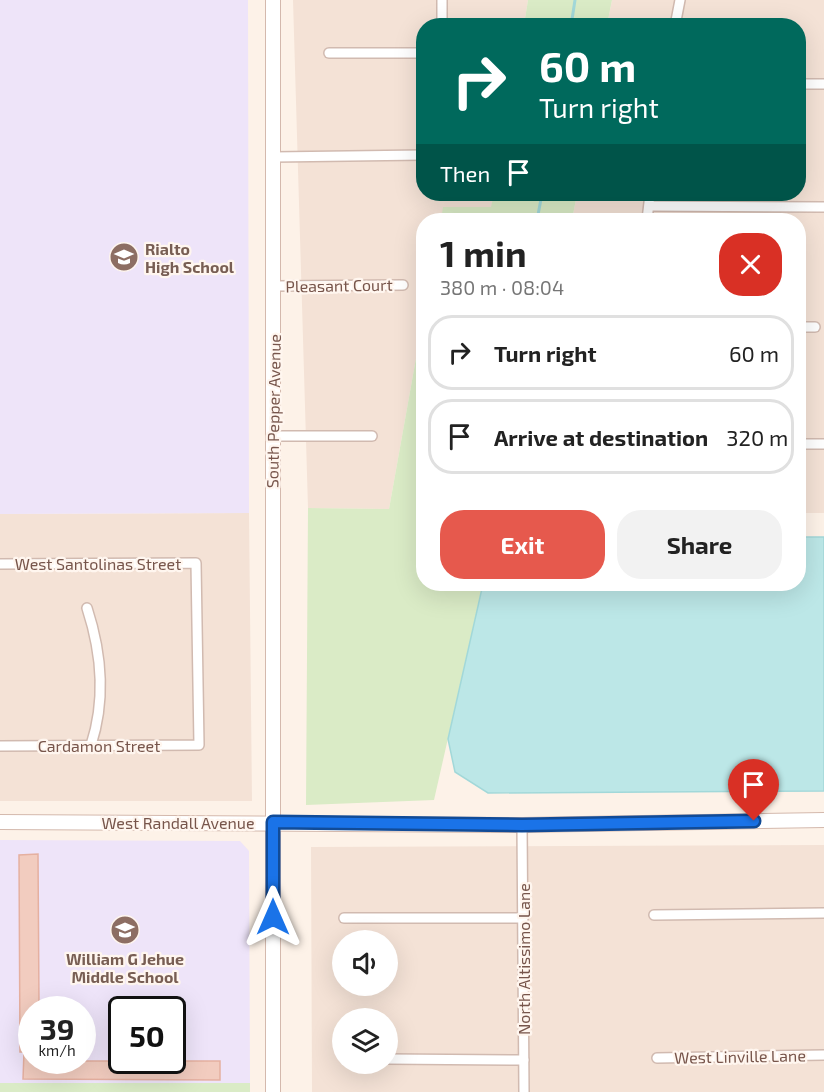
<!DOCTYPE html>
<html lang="en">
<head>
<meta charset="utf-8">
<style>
	:root { --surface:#fff; --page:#f2f2f2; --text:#222; --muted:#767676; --line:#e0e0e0; --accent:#e6594d }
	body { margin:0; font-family:"Exo 2",sans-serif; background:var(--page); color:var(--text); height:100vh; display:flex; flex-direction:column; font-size:22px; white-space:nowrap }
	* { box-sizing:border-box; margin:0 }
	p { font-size:20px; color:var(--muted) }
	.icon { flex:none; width:33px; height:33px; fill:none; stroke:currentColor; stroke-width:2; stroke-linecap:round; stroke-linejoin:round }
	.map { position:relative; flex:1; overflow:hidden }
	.side { position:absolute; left:416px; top:213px; width:390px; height:378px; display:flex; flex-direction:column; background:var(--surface); border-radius:24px; box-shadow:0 6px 24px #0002 }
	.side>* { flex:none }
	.guide { position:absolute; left:416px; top:18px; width:390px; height:183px; border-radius:24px; box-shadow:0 6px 24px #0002; background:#00695c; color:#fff; overflow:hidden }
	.fabs { position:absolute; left:332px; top:930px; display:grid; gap:12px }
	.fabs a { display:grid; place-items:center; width:66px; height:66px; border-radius:50%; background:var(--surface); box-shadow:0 6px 24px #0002; font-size:30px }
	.speed { position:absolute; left:18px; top:996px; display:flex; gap:12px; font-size:30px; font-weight:700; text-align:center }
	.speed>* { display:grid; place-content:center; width:78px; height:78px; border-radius:50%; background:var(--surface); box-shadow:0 6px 24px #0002; line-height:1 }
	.speed small { font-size:15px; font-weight:400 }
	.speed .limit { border:3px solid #111; border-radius:9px; background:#fff; color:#111 }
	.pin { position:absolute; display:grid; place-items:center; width:51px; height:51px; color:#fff; margin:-62px -26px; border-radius:50% 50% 50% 0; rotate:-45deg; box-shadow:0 0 6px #0007 }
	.pin .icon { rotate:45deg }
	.me { position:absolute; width:66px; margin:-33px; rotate:0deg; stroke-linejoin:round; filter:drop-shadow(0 0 4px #0008) }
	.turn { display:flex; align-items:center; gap:21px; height:126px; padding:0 24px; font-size:27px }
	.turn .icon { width:78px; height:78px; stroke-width:2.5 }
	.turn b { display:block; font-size:42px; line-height:51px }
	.then { display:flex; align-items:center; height:57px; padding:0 24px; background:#0003; gap:12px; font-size:22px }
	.round { display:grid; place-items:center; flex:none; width:63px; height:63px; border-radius:24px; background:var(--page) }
	.head { display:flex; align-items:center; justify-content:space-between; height:102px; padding:0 24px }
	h1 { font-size:36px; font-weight:700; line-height:45px }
	.primary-button { display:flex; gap:12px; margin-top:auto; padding:12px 24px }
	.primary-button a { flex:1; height:69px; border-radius:24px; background:var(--accent); color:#fff; font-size:24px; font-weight:700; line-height:69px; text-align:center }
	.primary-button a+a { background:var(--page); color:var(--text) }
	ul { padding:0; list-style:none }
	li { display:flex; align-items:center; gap:18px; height:75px; margin:0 12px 9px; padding:0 12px; border:3px solid var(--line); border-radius:24px }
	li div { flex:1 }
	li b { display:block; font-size:22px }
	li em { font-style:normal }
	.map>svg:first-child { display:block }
</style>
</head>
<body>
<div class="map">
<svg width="824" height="1092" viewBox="0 0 824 1092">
	<rect width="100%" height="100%" fill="#fdf2e8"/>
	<g fill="#f4e2d6" fill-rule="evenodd">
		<path d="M293 0H528L524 25 423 26V194H494L492 207H444L441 220H423V319L389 509 308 508Z"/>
		<path d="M612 0H824V513H798V220H572L577 194H798V26L607 25Z"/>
		<path d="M249 513 252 801H0V514Z"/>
		<path d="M824 845V1092H312L311 847ZM342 940H387V986H342ZM342 1018H387V1064H342Z"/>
	</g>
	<g fill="#eee4f9" fill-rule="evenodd">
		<path d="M0 0H248L249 513 0 514Z"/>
		<path d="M0 840 240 841 249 851 250 1083H0ZM32 1010H82V1060H32ZM122 1010H172V1060H122Z"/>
	</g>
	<g fill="#daebc6">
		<path d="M528 0H612L607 25H524Z"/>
		<path d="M494 194H577L572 220H441L443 207H491Z"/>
		<path d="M423 319V584H483L434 800 306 805 308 508 389 509Z"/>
		<rect x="0" y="1083" width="250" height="9"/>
	</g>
	<path fill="#bce7e7" stroke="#a2d8d9" stroke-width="1.5" d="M798 537H824V791L488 793 455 772 448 739 483 584H798Z"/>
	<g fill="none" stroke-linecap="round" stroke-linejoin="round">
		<g stroke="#a2d8d9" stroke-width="3">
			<path d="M571 26 575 0"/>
			<path d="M537 220 542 194"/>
		</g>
	</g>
	<path fill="#f2ccbf" stroke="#e5b0a0" stroke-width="1.5" d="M38 854 39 1005V1010H32V1061H220V1080L23 1079 24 1052H20L19 855Z"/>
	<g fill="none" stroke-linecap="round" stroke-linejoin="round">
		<g stroke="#d1bab0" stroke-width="12">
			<g id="street">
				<path d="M442 26V0"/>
				<path d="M675 26 680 0"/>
				<path d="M329 53H423"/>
				<path d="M798 84H824"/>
				<path d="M274 157 423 155"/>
				<path d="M650 206 824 207"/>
				<path d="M647 220 650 194"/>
				<path d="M275 286 403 285"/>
				<path d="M798 327H815"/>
				<path d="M272 436H372"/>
				<path d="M798 444H824"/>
				<path d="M0 564 196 563 199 745 0 746"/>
				<path d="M87 608C102 654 106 699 91 745"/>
				<path d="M522 825 524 1092"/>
				<path d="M654 915 824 913"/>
				<path d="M344 918H523"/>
				<path d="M657 1058 824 1055"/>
				<path d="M387 1059 524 1060"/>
			</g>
		</g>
		<g stroke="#d4b9ad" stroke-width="16">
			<g id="secondary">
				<path d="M0 822 522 825 824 820"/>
				<path d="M273 1092V0"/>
			</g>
		</g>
		<use href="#street" stroke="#fff" stroke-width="9"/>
		<use href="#secondary" stroke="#fff" stroke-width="14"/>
	</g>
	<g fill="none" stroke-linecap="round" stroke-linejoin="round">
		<g stroke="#114b97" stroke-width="15">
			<path id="route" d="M273 917V822L522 825 754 821"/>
		</g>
		<use href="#route" stroke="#1a73e8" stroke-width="10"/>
	</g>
	<defs>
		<g id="school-disc" transform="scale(1.5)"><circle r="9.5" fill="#8d6e63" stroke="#fff6ef"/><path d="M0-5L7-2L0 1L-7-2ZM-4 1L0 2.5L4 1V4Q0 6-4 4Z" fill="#fff"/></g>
	</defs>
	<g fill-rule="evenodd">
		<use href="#school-disc" x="124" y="257"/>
		<use href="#school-disc" x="125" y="930"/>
	</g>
	<g text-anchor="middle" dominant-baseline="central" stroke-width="4.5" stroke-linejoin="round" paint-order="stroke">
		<g font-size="16" font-weight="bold" fill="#785e54" stroke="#fff6ef" text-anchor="start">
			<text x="145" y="248">Rialto<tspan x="145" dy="18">High School</tspan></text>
			<text x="125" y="958" text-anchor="middle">William G Jehue<tspan x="125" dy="18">Middle School</tspan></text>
		</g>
		<g font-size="16" fill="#77554b" stroke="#fff6ef">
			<text transform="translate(339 285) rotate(-1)">Pleasant Court</text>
			<text transform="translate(273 411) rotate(-89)">South Pepper Avenue</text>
			<text x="98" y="563">West Santolinas Street</text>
			<text x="99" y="745">Cardamon Street</text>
			<text x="178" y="822">West Randall Avenue</text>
			<text transform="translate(523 959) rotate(-90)">North Altissimo Lane</text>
			<text transform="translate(740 1056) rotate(-1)">West Linville Lane</text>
		</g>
	</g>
</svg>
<div class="fabs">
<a><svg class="icon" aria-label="sound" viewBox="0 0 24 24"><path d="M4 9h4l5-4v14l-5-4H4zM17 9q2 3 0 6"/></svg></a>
<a><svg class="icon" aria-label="layers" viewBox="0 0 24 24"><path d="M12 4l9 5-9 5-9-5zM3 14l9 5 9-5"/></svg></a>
</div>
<div class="speed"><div>39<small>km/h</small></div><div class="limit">50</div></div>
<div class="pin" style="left:754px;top:821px;background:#d93025"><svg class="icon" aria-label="arrive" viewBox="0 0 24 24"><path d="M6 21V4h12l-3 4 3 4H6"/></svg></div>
<svg class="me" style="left:273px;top:917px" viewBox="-20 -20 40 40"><path d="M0-17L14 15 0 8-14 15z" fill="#1a73e8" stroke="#fff" stroke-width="4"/></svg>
<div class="guide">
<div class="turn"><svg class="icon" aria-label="right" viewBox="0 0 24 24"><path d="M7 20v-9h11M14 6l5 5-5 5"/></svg><div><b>60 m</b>Turn right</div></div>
<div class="then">Then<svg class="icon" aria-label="arrive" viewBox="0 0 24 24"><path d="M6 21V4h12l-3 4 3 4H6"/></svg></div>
</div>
<section class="side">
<div class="head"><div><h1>1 min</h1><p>380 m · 08:04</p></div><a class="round" style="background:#d93025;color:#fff"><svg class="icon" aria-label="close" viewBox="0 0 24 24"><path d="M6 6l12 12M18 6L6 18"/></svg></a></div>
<ul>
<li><svg class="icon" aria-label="right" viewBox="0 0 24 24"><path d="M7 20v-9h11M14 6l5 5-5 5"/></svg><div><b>Turn right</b></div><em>60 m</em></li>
<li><svg class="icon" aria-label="arrive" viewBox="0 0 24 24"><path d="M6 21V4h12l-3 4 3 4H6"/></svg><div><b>Arrive at destination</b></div><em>320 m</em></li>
</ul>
<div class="primary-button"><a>Exit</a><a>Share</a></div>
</section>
</div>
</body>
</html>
